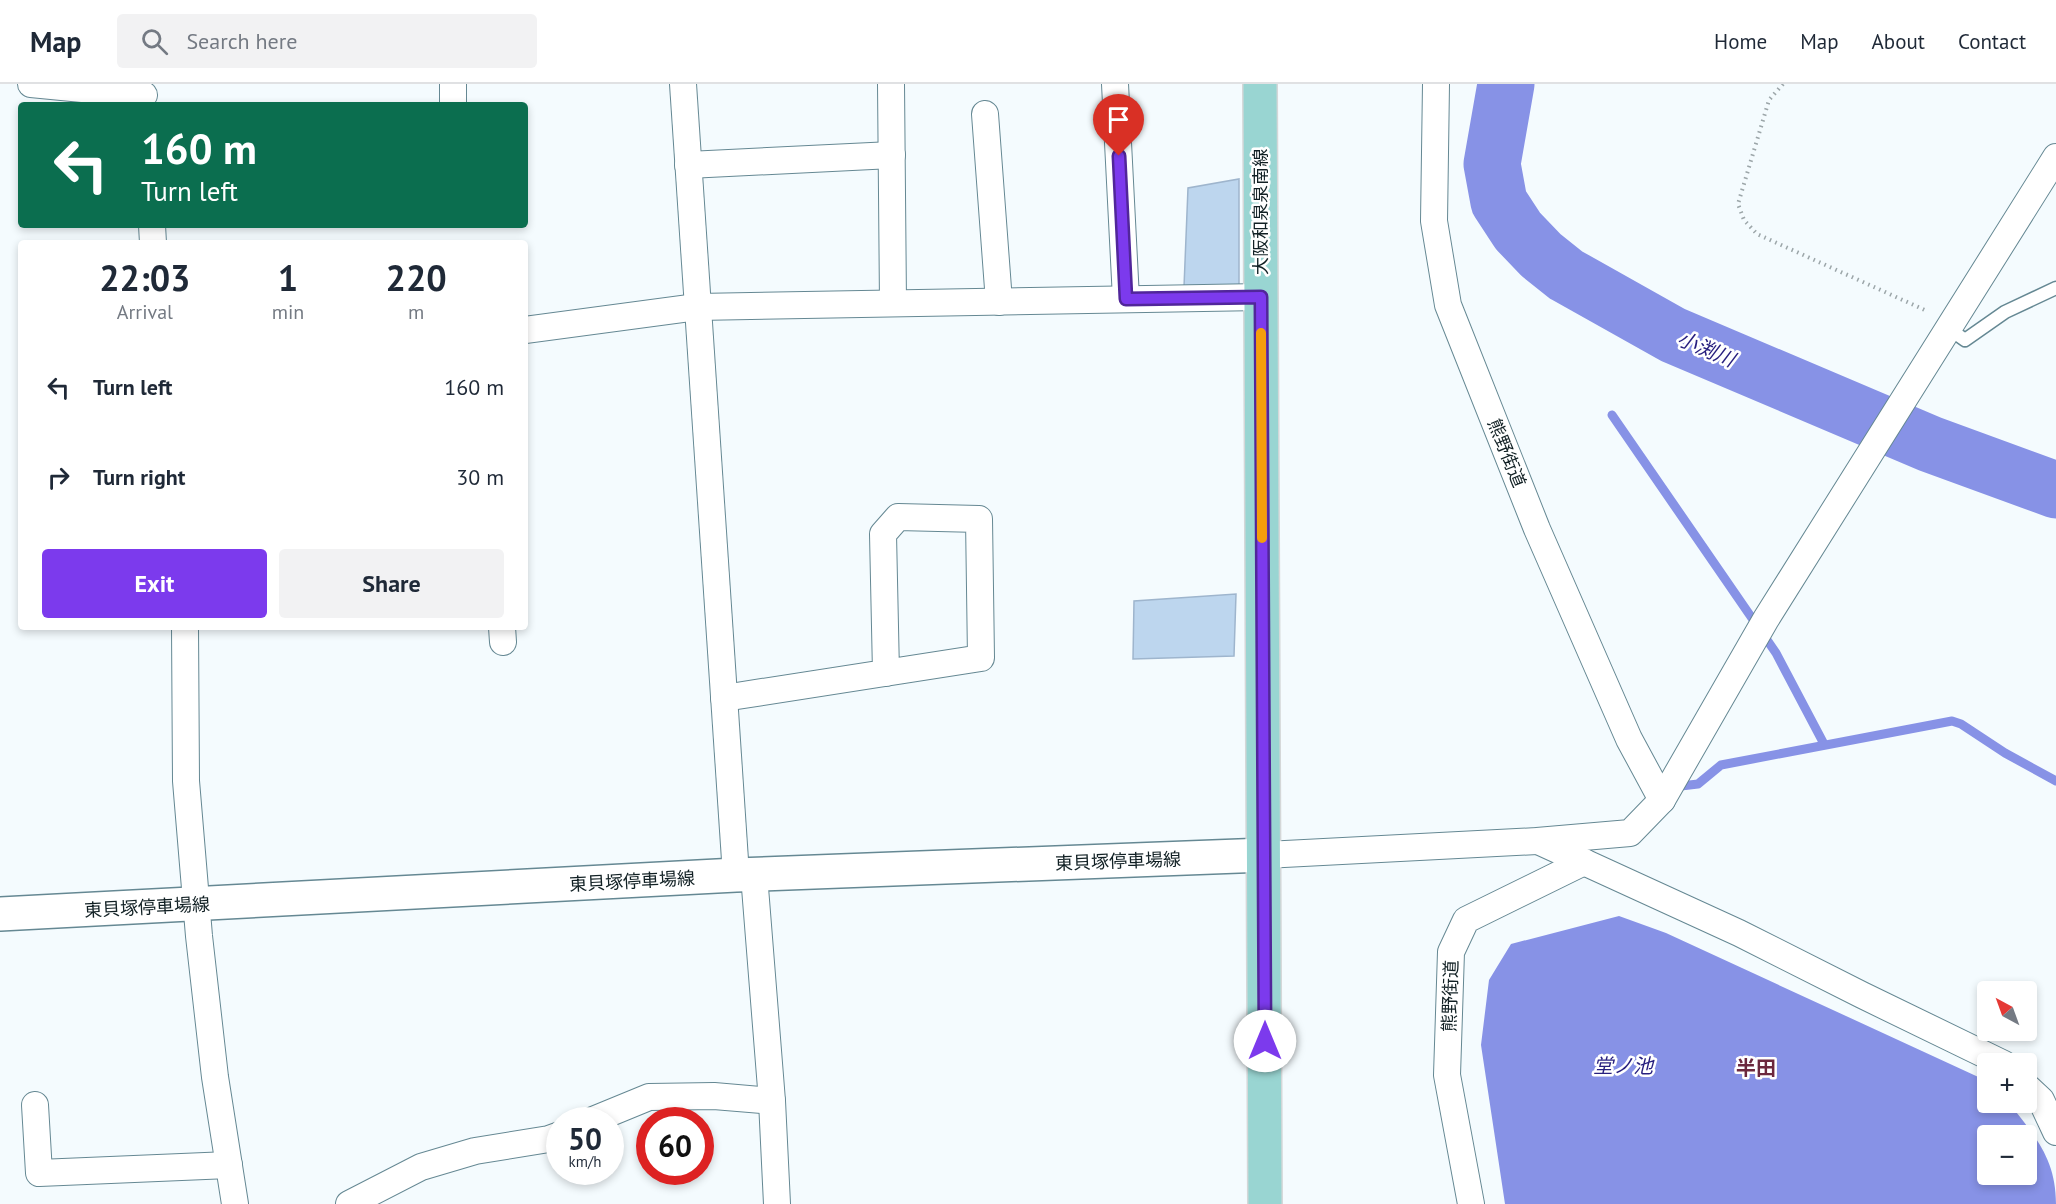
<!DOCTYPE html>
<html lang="en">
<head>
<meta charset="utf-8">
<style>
	:root { --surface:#fff; --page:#f2f2f3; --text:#1f2937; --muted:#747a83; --line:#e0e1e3; --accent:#7c3aed }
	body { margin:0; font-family:"PT Sans","Noto Sans JP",sans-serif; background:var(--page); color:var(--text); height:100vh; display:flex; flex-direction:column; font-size:22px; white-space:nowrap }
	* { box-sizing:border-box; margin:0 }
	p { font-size:20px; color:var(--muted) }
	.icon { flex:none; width:33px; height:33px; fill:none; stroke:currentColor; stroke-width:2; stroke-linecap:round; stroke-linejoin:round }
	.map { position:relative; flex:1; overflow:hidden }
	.sheet { position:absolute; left:18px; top:156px; width:510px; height:390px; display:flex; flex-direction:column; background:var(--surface); border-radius:6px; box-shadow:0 3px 9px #0003 }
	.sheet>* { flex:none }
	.top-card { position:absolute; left:18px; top:18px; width:510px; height:126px; border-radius:6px; box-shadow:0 3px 9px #0003; background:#0b6e4f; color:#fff; overflow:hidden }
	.needle { width:39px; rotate:319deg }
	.controls { position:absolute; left:1977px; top:897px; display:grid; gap:12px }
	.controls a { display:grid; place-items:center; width:60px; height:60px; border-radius:6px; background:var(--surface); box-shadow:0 3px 9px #0003; font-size:30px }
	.speed { position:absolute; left:546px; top:1023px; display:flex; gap:12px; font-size:30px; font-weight:700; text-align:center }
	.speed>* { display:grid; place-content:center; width:78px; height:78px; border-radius:50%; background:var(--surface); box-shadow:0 3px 9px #0003; line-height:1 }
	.speed small { font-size:15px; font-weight:400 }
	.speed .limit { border:9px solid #d22; background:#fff; color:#111 }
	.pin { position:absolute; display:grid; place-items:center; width:51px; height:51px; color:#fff; margin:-62px -26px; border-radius:50% 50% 50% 0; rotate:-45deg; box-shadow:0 0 6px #0007 }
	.pin .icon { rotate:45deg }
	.me { position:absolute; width:66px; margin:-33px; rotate:0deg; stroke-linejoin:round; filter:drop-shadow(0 0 4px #0008) }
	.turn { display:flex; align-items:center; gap:21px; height:126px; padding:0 24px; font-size:27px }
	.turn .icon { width:78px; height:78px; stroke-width:2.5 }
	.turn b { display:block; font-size:42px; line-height:51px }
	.eta { display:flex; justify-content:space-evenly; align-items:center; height:102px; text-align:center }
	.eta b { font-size:36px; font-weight:700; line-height:42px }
	.cta { display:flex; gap:12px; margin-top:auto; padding:12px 24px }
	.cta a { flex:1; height:69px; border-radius:6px; background:var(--accent); color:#fff; font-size:24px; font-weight:700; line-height:69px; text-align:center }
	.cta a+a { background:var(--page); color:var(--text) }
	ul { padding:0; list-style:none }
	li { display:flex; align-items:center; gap:18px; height:90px; padding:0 24px }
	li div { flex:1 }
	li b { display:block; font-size:22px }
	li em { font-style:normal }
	header { display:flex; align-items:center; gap:36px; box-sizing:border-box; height:84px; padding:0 30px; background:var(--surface); border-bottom:2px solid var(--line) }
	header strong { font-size:28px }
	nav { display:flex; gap:33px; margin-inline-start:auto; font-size:21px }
	.search { width:420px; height:54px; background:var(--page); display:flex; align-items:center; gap:15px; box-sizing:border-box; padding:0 21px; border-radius:6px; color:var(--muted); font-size:22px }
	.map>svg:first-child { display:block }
</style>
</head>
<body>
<header>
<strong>Map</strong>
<div class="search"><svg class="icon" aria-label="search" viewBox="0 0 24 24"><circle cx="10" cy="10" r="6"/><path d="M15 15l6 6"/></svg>Search here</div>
<nav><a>Home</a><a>Map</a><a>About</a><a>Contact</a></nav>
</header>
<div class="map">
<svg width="2056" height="1120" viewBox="0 0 2056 1120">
	<rect width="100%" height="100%" fill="#f4fbfe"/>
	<path fill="#8792e6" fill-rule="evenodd" d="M1619 832 1666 849 1987 997 1988 1018 2009 1019C2035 1052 2056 1075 2056 1120H1505L1481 961 1489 896 1511 860ZM1988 1052H2026V1090H1988Z"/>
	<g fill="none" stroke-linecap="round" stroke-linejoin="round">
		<g stroke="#8792e6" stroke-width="9">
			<path d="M1612 331 1776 569 1824 660"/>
			<path d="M1681 702 1698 700 1721 681 1952 637 1961 640 2005 669 2056 697"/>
		</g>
		<path stroke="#8792e6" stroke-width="57" d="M1506 0 1492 80 1499 118 1518 147 1541 171 1566 191 1673 251 1930 360 2056 406"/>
	</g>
	<g fill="#bdd6ee" stroke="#9eb5cd" stroke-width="1.5">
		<path d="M1239 95V206L1184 203 1188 104Z"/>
		<path d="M1236 510 1234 572 1133 575 1134 517Z"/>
	</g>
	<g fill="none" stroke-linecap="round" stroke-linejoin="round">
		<g stroke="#658893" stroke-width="15">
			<path id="lane" d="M1948 244 1965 256 2005 228 2056 204"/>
		</g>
		<g stroke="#658893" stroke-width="28">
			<g id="street">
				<path d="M31 0 144 11"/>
				<path d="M453 0V21"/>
				<path d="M683 0 736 791"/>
				<path d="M891 0 893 219"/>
				<path d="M1115 0 1126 215"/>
				<path d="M1436 0 1434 137 1448 221 1537 445 1629 655 1662 716"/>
				<path d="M985 30 999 218"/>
				<path d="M688 81 892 71"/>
				<path d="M152 141 153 159"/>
				<path d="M525 246 697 223 1261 213"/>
				<path d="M185 543 186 697 199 852 215 993 235 1120"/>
				<path d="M502 543 503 558"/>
				<path d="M724 614 981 574 979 435 898 433 883 450 886 589"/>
				<path d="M1538 757 1739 849 1862 911 2004 980"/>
				<path d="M1265 771 1537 757 1630 749 1662 716 1766 535 2056 73"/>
				<path d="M754 791 772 1017 777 1120"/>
				<path d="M2026 1002 2041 1016 2056 1048"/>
				<path d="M35 1021 39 1089 229 1081"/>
				<path d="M593 1036 649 1013 714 1012 772 1017"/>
				<path d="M349 1120 421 1083 475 1067 549 1055 560 1051"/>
				<path d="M1471 1120 1447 991 1451 868 1466 836 1584 778"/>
			</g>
		</g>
		<g stroke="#658893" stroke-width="36">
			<path id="secondary" d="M0 830 736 791 1265 771"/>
		</g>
		<g stroke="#d4d7d8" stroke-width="36">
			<path id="primary" d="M1260 0 1265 1120"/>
		</g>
		<path stroke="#9ca6a9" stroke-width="4" stroke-dasharray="1.5 4.5" stroke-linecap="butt" d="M1783 0 1769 16 1738 120 1744 136 1757 150 1927 227"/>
		<use href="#lane" stroke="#fff" stroke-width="12"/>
		<use href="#street" stroke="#fff" stroke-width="26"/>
		<use href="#secondary" stroke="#fff" stroke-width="33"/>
		<use href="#primary" stroke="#99d5d2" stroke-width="33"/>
	</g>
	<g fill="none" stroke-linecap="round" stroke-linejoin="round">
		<g stroke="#51269a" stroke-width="15">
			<path id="route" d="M1119 72 1126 215 1261 213 1265 957"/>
		</g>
		<use href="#route" stroke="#7c3aed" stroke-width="10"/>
		<path stroke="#f59e0b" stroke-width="10" d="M1261 249 1262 454"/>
	</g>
	<g text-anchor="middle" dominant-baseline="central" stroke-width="5" stroke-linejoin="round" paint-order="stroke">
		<g font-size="18" fill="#112024" stroke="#fff">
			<text transform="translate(1260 128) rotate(-90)">大阪和泉泉南線</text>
			<text transform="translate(1507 369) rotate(68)">熊野街道</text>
			<text transform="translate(1118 777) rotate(-2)">東貝塚停車場線</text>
			<text transform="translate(632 797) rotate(-3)">東貝塚停車場線</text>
			<text transform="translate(147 823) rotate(-3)">東貝塚停車場線</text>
			<text transform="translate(1450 912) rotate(-88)">熊野街道</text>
		</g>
		<g font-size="20" font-style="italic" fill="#261e7e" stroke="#fff">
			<text transform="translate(1706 265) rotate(23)">小渕川</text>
			<text x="1623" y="982">堂ノ池</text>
		</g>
		<g font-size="20" font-weight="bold" fill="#6c283e" stroke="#fff">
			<text x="1756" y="984">半田</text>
		</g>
	</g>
</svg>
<div class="controls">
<a><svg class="needle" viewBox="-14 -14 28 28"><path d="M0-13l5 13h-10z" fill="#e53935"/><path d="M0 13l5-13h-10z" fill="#747a83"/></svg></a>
<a>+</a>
<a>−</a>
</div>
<div class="speed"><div>50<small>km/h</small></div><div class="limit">60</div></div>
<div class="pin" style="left:1119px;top:72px;background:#d93025"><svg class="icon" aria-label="arrive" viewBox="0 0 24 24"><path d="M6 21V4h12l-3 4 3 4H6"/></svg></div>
<svg class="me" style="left:1265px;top:957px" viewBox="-20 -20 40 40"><circle r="19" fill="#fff"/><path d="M0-13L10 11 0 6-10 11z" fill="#7c3aed"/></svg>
<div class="top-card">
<div class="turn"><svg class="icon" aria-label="left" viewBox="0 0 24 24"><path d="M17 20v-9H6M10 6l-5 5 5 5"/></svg><div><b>160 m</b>Turn left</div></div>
</div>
<section class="sheet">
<div class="eta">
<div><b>22:03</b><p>Arrival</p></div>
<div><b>1</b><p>min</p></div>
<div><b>220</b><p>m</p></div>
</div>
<ul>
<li><svg class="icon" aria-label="left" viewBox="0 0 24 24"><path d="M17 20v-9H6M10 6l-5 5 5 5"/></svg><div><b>Turn left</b></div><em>160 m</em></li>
<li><svg class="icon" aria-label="right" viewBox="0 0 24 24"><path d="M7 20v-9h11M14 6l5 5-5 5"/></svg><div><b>Turn right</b></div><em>30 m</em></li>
</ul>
<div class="cta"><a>Exit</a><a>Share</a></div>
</section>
</div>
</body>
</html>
